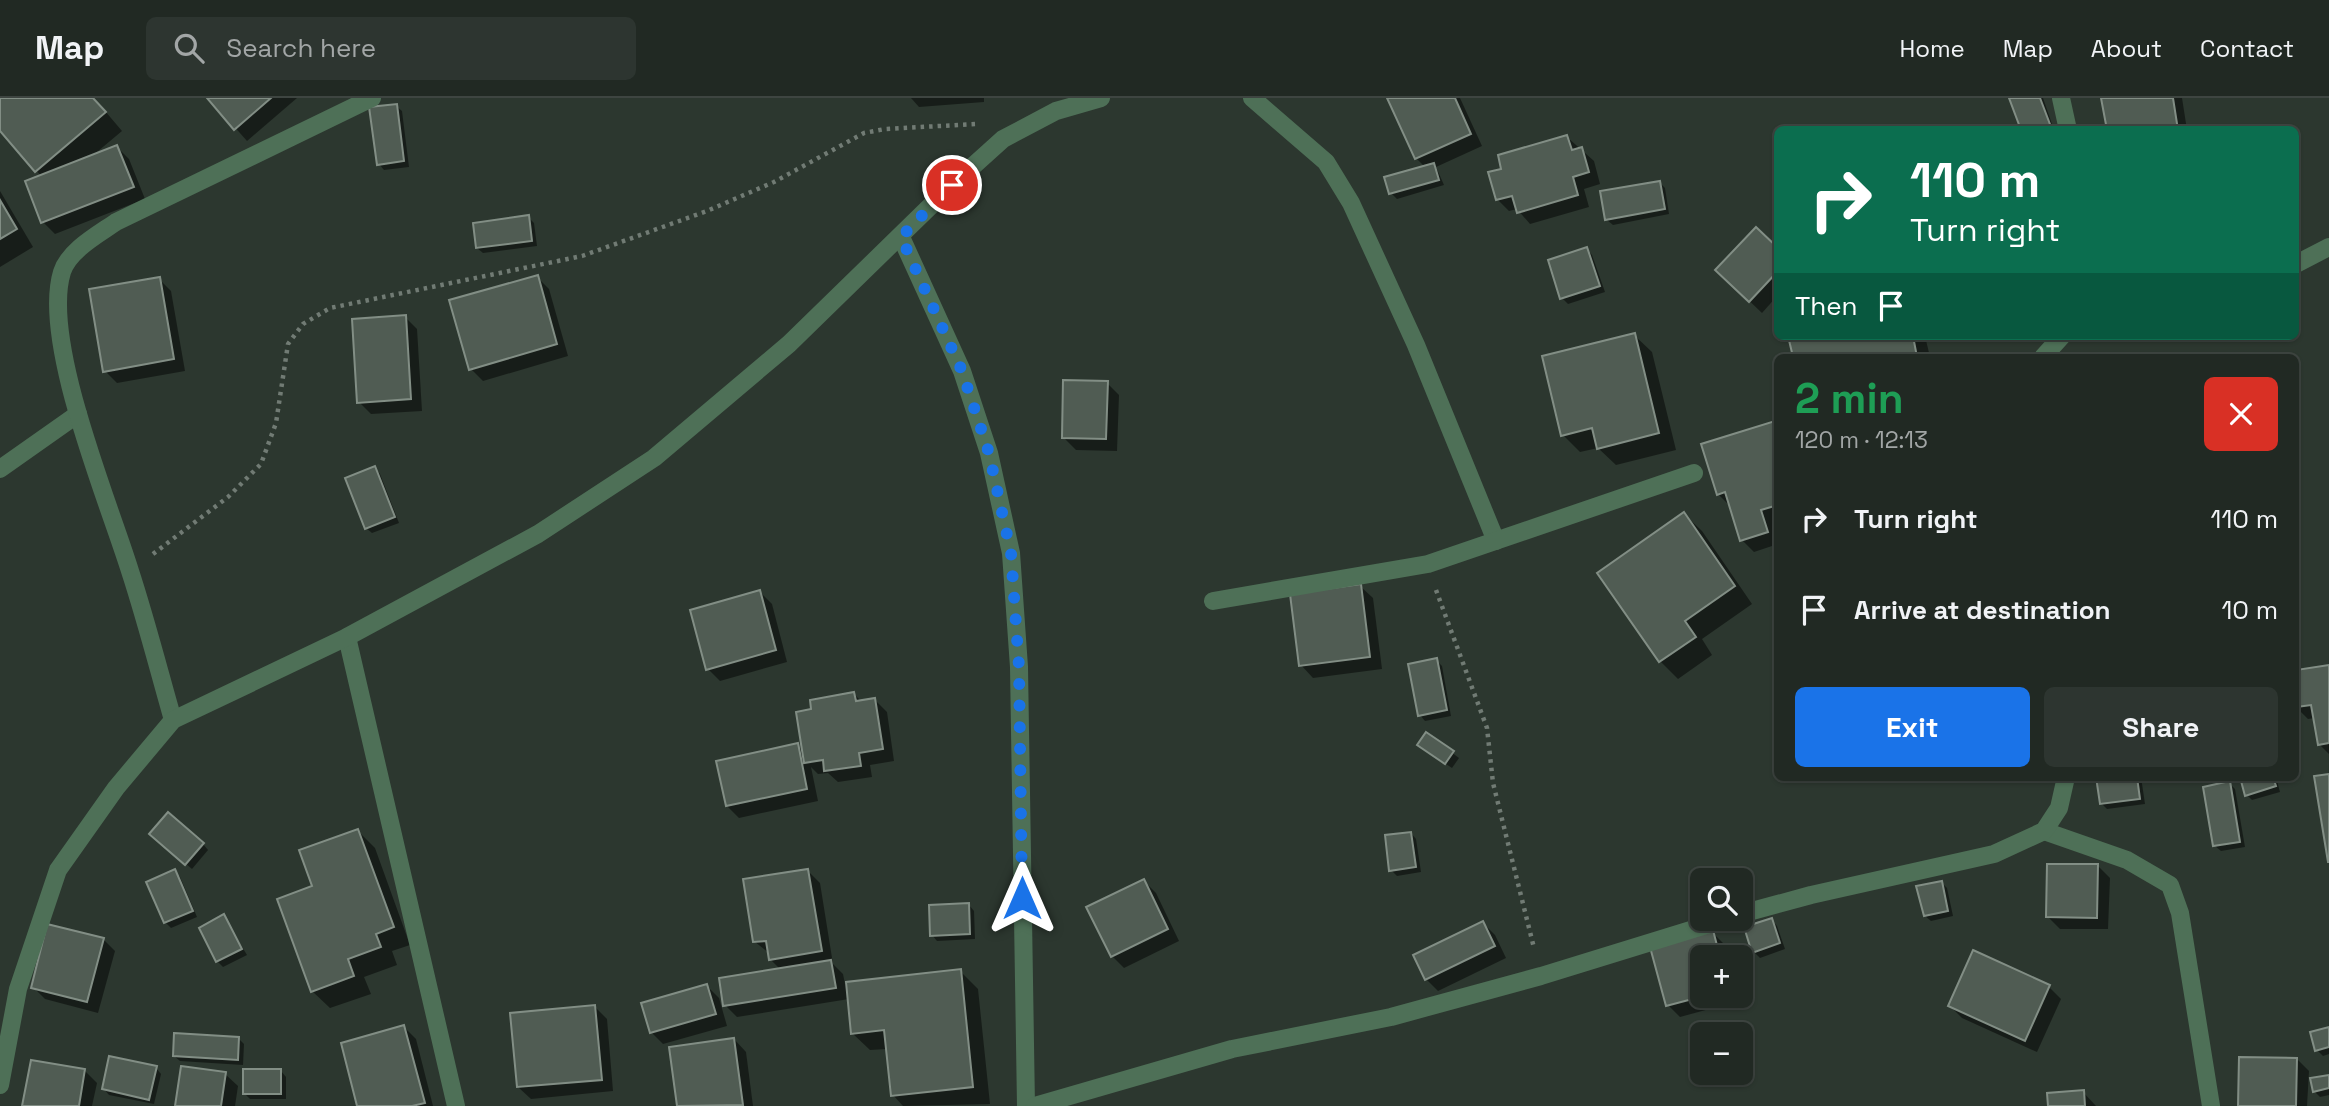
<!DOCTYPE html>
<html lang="en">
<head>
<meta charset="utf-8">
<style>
	:root { --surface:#212923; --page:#2d3530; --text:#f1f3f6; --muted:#a2a6a6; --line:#3e4541; --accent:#1a73e8 }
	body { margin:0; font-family:"Space Grotesk",sans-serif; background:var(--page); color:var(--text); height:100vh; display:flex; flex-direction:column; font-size:26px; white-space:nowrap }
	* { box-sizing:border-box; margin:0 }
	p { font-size:23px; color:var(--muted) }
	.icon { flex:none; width:38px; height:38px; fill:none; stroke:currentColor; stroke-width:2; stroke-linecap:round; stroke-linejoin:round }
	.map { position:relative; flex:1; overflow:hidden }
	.sheet { position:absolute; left:1774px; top:256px; width:525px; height:427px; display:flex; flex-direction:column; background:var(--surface); border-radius:10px; box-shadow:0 2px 5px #0004,0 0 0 2px var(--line) }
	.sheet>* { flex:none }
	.hud { position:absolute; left:1774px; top:28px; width:525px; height:214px; border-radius:10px; box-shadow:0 2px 5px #0004,0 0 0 2px var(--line); background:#0b6e4f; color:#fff; overflow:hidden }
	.tools { position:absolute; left:1690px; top:770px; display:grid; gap:14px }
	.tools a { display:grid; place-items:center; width:63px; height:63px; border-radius:10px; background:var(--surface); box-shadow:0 2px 5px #0004,0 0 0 2px var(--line); font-size:35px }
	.pin { position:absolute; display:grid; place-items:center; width:60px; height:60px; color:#fff; margin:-30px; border:4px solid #fff; border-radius:50%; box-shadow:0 2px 7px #0007 }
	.me { position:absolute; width:77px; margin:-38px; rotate:0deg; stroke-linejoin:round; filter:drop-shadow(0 0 5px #0008) }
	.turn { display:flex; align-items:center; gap:24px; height:147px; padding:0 21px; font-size:32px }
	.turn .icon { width:91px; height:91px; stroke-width:2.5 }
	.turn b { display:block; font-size:49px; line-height:60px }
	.then { display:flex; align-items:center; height:66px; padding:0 21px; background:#0003; gap:14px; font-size:26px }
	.round { display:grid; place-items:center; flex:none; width:74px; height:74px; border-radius:10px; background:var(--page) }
	.summary { display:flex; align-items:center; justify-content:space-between; height:119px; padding:0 21px }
	h1 { font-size:42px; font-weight:600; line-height:52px; color:#1e9e55 }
	.action { display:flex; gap:14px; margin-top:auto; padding:14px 21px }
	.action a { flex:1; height:80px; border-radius:10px; background:var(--accent); color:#fff; font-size:28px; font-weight:600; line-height:80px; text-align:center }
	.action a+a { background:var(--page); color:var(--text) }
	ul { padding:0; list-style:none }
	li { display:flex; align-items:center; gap:21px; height:91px; padding:0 21px }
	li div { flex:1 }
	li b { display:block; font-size:26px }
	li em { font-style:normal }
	header { display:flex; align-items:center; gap:42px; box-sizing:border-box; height:98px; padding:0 35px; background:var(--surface); border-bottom:2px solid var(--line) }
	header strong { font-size:33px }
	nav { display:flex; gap:38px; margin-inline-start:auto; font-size:24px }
	.search { width:490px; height:63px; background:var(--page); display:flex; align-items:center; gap:18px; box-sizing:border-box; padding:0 24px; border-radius:10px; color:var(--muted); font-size:26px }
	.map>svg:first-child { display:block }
</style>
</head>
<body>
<header>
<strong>Map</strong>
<div class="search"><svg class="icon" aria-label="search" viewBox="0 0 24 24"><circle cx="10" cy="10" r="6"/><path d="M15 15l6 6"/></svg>Search here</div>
<nav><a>Home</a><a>Map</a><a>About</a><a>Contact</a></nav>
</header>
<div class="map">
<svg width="2329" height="1008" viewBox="0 0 2329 1008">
	<rect width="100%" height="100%" fill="#2c372f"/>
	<g fill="#0007">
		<path d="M0 0H94L122 33 91 59 117 49 129 61 145 101 55 136 43 124 42 79 0 31Z"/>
		<path d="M209 0H297L247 43Z"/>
		<path d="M911 0H984V4L919 9Z"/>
		<path d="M1389 0H1460L1482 48 1436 69 1444 87 1397 101 1391 95 1425 69 1416 60Z"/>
		<path d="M2011 0H2043L2054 32H2023Z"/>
		<path d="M2103 0H2182L2187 32H2109Z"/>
		<path d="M396 8 402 13 409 69 384 72 379 66Z"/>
		<path d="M1567 39 1594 63 1600 86 1584 91 1589 109 1530 126 1517 111 1509 113 1497 101 1503 72Z"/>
		<path d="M1659 84 1665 90 1669 116 1613 127 1607 122Z"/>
		<path d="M0 93 33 149 0 169Z"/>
		<path d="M528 119 534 125 537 148 483 155 477 150Z"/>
		<path d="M1587 151 1592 157 1605 194 1568 206 1562 200Z"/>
		<path d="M1778 152V197L1762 215 1717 172Z"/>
		<path d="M537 179 549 191 568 258 483 283 471 271Z"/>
		<path d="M159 181 171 193 185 273 117 285 105 273Z"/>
		<path d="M405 219 417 231 422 313 371 316 359 304Z"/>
		<path d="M1634 237 1652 254 1676 352 1616 367 1598 350 1580 354 1563 337Z"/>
		<path d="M1790 238H1925L1930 259H1795Z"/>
		<path d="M1107 285 1119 297 1117 353 1076 352 1064 340Z"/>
		<path d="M1775 325 1778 328V422L1772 424 1778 446 1754 454 1742 442 1730 408 1718 396Z"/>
		<path d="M375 370 380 376 399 425 372 435 366 430Z"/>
		<path d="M1684 416 1702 433 1752 506 1702 541 1712 557 1678 581 1660 563Z"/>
		<path d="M1360 488 1373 500 1382 571 1313 580 1301 567Z"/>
		<path d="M760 494 772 506 787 564 720 583 708 571Z"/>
		<path d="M1436 562 1442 568 1451 618 1425 623 1420 617Z"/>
		<path d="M2329 569V656L2319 646 2315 620 2308 621 2296 609V574Z"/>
		<path d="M854 596 862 604 875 602 887 614 894 663 870 667 872 679 838 684 828 675 818 676 811 669 818 703 739 720 727 708 797 647 805 655 813 613Z"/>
		<path d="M1427 636 1459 660 1452 670 1425 652Z"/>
		<path d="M2098 679H2141L2145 706 2107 711 2101 705Z"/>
		<path d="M2241 679H2276L2280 694 2252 702 2247 697Z"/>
		<path d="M2229 685 2235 691 2245 749 2221 753 2215 748Z"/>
		<path d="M358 733 375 750 410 847 392 853 397 867 364 879 371 896 330 910 312 893Z"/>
		<path d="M1411 735 1416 741 1421 774 1397 778 1391 772Z"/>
		<path d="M157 741 203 746 208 752 192 771Z"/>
		<path d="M2098 768 2110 780 2108 831H2060L2048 819Z"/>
		<path d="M175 773 180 779 197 819 171 830 165 824Z"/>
		<path d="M808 773 820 785 833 866 843 876 845 886 960 873 978 891 990 1006 903 1008 893 997 887 951 870 952 852 935 849 901 737 919 725 907 781 872 770 861 769 855 755 844Z"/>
		<path d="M1144 783 1156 795 1179 843 1124 870 1112 858Z"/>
		<path d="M1941 784 1947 790 1953 818 1931 823 1925 818Z"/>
		<path d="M969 807 974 813 975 841 937 843 932 837Z"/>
		<path d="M224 819 247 857 223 869 217 863Z"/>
		<path d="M1772 822 1777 828 1785 851 1760 860 1754 854Z"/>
		<path d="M1483 825 1495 837 1506 860 1438 893 1426 881Z"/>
		<path d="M1712 834 1724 846 1728 859H1703V898H1721L1724 907 1680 919 1668 907Z"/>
		<path d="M103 841 115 853 98 915 45 901 33 889Z"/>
		<path d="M707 888 719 900 727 928 663 946 651 934Z"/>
		<path d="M2049 889 2061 901 2037 954 1962 920 1950 908Z"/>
		<path d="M595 909 607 921 613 993 531 1001 518 989Z"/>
		<path d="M404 929 416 941 433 1008H359Z"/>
		<path d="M2329 930V956L2323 958 2317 952Z"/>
		<path d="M239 941 244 946 243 967 180 963 174 958Z"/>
		<path d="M734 941 746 954 753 1008H679L671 951Z"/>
		<path d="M2297 961 2309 973 2307 1008H2239Z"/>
		<path d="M156 970 161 976 154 1006 109 997 104 991Z"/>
		<path d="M85 973 97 985 92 1008H24Z"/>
		<path d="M281 973 286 979V1001H250L244 995Z"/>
		<path d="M225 976 238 988 235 1008H178Z"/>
		<path d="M2329 978V997L2320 999 2314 993Z"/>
		<path d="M2083 994 2096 1008H2050Z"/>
	</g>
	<g fill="#505c53" stroke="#828e85" stroke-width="2">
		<path d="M0 0H93L106 14 35 74 0 33Z"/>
		<path d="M207 0H271L234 32Z"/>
		<path d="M1387 0H1455L1471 36 1415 61Z"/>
		<path d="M2009 0H2040L2051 29 2021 32Z"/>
		<path d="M2101 0H2173L2178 32H2107Z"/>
		<path d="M397 6 404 63 377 67 369 9Z"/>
		<path d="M1567 37 1572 52 1582 49 1589 74 1573 79 1578 97 1517 115 1512 98 1496 102 1488 74 1501 71 1498 57Z"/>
		<path d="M117 47 134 89 41 125 25 83Z"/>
		<path d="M1434 65 1439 82 1389 96 1384 79Z"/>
		<path d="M1660 83 1665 111 1605 122 1600 93Z"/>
		<path d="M0 102 17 131 0 141Z"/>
		<path d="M529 117 532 143 476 150 473 125Z"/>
		<path d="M1756 129 1778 150V173L1749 204 1715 172Z"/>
		<path d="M1587 149 1600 188 1560 201 1548 162Z"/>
		<path d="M538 177 557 246 469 272 449 202Z"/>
		<path d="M160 179 174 261 103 274 89 191Z"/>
		<path d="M406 217 411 301 357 305 352 221Z"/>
		<path d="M1635 235 1659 335 1597 351 1592 330 1561 338 1542 258Z"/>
		<path d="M1788 238H1913L1917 259H1793Z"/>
		<path d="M1063 282 1108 283 1106 341 1062 340Z"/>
		<path d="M1775 323 1778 407 1761 412 1768 434 1740 443 1725 394 1717 397 1701 346Z"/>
		<path d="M375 368 395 419 365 431 345 380Z"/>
		<path d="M1684 414 1735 488 1685 523 1696 539 1659 564 1597 475Z"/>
		<path d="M1361 486 1370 559 1299 568 1290 496Z"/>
		<path d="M760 492 776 552 706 572 690 512Z"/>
		<path d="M1437 560 1447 612 1418 618 1408 566Z"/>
		<path d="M2329 567V645L2318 647 2311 607 2296 609V572Z"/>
		<path d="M854 594 856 603 875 600 883 651 859 655 861 668 824 673 823 662 804 665 796 614 811 611 810 602Z"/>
		<path d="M1426 634 1454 653 1445 666 1417 647Z"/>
		<path d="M798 645 807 691 726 708 716 663Z"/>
		<path d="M2329 676V764H2328L2314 678Z"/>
		<path d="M2096 679H2137L2140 701 2100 706Z"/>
		<path d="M2240 679H2273L2276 688 2245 698Z"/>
		<path d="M2230 683 2240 744 2213 748 2203 689Z"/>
		<path d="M168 714 204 745 185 767 149 736Z"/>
		<path d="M358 731 394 829 376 836 381 849 348 861 354 878 311 894 277 801 312 788 299 752Z"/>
		<path d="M1411 734 1416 769 1389 773 1385 737Z"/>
		<path d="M2047 766H2098L2097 820 2046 819Z"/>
		<path d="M175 771 193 813 164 825 146 784Z"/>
		<path d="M808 771 822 853 769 862 766 843 753 844 743 781Z"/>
		<path d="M1144 781 1168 831 1111 859 1086 809Z"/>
		<path d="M1942 783 1948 813 1924 818 1916 788Z"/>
		<path d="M969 805 970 836 930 838 929 807Z"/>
		<path d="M224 816 242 851 216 864 199 830Z"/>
		<path d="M1772 820 1780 845 1752 855 1744 829Z"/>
		<path d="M1483 823 1495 848 1425 882 1413 857Z"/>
		<path d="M47 826 104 840 87 904 31 890Z"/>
		<path d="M1713 832 1720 859H1703L1704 898 1666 908 1650 849Z"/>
		<path d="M1973 852 2050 887 2025 943 1948 908Z"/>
		<path d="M831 862 836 890 723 908 719 880Z"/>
		<path d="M961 871 973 989 891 998 884 932 851 936 846 884Z"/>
		<path d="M707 886 716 916 650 935 641 905Z"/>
		<path d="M595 907 602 982 517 989 510 915Z"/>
		<path d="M404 927 425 1005 412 1008H357L341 945Z"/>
		<path d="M2329 929V949L2315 953 2310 934Z"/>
		<path d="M174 935 239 939 238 962 173 958Z"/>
		<path d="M734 940 743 1007 677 1008 669 949Z"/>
		<path d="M109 958 157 968 149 1002 102 991Z"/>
		<path d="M2239 959 2297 960 2296 1008H2238Z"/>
		<path d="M31 962 85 971 79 1008H22Z"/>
		<path d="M181 968 226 974 221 1008H175Z"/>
		<rect x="243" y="971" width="38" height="25"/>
		<path d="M2329 977V990L2313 994 2310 980Z"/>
		<path d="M2084 992 2085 1008H2048L2047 995Z"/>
	</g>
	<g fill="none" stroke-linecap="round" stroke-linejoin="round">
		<g stroke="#717b74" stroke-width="4.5" stroke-dasharray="3.5 5" stroke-linecap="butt">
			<path d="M153 456 228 399 261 366 276 325 288 246 303 226 330 210 582 158 707 113 774 84 864 35 885 31 976 26"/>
			<path d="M1436 492 1487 630 1493 685 1534 850"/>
		</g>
		<g stroke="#4e7057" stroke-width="18">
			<path d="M1252 0 1326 64 1351 105 1416 247 1496 443"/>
			<path d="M2061 0 2068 32"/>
			<path d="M901 139 962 273 989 355 1011 455 1019 569 1026 1008"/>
			<path d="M2296 166 2329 149"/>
			<path d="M2043 259 2062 238"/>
			<path d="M0 371 78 316"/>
			<path d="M1213 503 1428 466 1694 375"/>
			<path d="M347 539 456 1008"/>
			<path d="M173 622C159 573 146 522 130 473 108 402 41 243 62 174 69 152 99 136 116 124L372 0"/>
			<path d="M2044 733 2127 762 2170 787 2180 815 2211 1008"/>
			<path d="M1741 816 1811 797 1994 756 2044 733 2059 710 2066 679"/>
			<path d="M0 987 18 891 58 772 116 690 173 622 347 539 538 436 654 360 789 246 952 87 1003 41 1056 13 1101 0"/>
			<path d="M1035 1008 1232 951 1391 919 1541 878 1726 821"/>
		</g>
	</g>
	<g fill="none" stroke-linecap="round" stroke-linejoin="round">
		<path stroke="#1a73e8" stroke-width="12" stroke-dasharray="0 21.6" d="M952 87 901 139 962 273 989 355 1011 455 1019 569 1022 800"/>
	</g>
</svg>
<div class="tools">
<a><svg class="icon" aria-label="search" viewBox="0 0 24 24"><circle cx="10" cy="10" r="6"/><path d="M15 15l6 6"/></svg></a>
<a>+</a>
<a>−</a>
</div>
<div class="pin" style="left:952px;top:87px;background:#d93025"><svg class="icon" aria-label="arrive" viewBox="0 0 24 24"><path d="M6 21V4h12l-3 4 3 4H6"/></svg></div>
<svg class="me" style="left:1022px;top:800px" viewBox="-20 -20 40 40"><path d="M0-17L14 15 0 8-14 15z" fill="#1a73e8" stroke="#fff" stroke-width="4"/></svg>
<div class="hud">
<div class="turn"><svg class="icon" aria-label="right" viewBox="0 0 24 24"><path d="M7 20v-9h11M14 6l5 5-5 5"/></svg><div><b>110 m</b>Turn right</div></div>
<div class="then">Then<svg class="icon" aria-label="arrive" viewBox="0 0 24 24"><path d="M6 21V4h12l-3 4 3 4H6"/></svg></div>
</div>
<section class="sheet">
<div class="summary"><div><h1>2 min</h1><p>120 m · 12:13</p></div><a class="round" style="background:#d93025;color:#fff"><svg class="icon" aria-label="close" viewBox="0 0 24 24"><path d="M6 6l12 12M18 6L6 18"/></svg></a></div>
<ul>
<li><svg class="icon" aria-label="right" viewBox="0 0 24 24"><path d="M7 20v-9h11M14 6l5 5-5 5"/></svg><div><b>Turn right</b></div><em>110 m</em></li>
<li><svg class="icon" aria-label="arrive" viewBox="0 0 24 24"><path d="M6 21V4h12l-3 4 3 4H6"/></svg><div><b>Arrive at destination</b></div><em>10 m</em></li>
</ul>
<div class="action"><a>Exit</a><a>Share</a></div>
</section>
</div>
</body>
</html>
